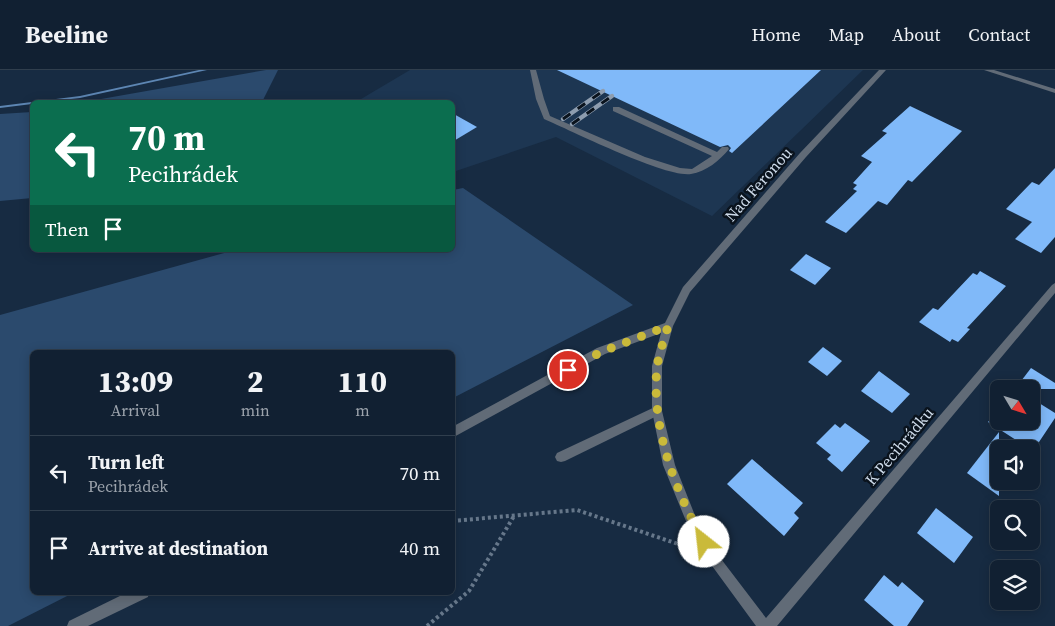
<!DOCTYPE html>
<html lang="en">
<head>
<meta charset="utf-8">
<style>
	:root { --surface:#112032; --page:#1a283a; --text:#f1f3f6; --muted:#9ca3ac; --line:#303e4d }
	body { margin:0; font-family:"Source Serif 4",serif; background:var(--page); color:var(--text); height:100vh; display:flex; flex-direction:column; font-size:19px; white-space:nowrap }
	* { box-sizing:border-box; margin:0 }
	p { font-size:16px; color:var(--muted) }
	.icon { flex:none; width:28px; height:28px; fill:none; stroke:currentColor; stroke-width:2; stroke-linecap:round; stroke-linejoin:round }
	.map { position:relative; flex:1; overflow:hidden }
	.panel { position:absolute; left:30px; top:280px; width:425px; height:245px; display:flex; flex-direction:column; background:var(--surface); border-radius:8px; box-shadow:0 2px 12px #0003,0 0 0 1px var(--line) }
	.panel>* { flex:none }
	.top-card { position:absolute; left:30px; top:30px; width:425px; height:152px; border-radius:8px; box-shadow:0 2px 12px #0003,0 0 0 1px var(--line); background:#0b6e4f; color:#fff; overflow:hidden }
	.needle { width:32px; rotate:128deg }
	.buttons { position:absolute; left:990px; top:310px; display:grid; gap:10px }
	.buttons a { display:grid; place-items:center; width:50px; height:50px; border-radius:8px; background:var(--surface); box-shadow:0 2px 12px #0003,0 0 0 1px var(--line); font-size:25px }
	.pin { position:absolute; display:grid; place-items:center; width:42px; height:42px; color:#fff; margin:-21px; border:2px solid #fff; border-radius:50%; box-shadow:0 1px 5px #0007 }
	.me { position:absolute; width:55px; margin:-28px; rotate:331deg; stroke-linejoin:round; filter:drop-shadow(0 0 4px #0008) }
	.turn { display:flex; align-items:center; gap:18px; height:105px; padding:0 15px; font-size:22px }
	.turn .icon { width:65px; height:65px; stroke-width:2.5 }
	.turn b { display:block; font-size:35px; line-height:42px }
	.then { display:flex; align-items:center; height:48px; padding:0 15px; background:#0003; gap:10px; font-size:19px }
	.eta { display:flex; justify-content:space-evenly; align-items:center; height:85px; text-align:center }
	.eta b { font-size:30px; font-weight:800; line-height:35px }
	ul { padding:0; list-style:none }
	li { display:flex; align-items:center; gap:15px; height:75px; padding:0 15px; border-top:1px solid var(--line) }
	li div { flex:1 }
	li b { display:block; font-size:19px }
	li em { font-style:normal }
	header { display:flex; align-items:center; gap:30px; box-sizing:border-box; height:70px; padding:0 25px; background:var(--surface); border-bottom:1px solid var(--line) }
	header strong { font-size:24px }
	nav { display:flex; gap:28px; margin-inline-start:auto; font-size:18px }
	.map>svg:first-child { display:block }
</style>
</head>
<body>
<header>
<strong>Beeline</strong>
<nav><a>Home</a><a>Map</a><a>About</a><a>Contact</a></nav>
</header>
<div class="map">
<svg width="1055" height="556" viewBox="0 0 1055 556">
	<rect width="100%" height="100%" fill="#172b42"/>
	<path fill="#1d3652" d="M410 0H863L712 146 556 67 453 102 452 32H356Z"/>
	<g fill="#2b4a6d">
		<path d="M266 0H278L262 32H84Z"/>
		<path d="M32 42V128L0 131V44Z"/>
		<path d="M463 118 633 235 453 328 452 282H32V522L73 523 8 556H0V245L235 180H452L453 120Z"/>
	</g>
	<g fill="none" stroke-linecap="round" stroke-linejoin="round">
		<path fill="#5d86b3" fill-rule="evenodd" d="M199 0H207L80 28 44 32H32V34L0 38V36L80 26Z"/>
	</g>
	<g fill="#80b9f9">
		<path d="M557 0H821L732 83 729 81 731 78 728 75 720 77Z"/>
		<path d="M910 36 962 61 912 112 908 110 887 135 878 131 846 163 825 152 857 121 853 119 857 115 853 113 872 92 861 86 887 63 882 61Z"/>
		<path d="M452 43 477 57 452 72Z"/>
		<path d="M1055 98V167L1041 183 1015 169 1032 152 1006 139 1032 112 1039 115Z"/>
		<path d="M806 184 831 198 815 215 790 200Z"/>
		<path d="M980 201 1006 216 967 258 970 259 958 272 952 269 950 272 919 252 933 238 938 240 973 203 977 205Z"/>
		<path d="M823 277 842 291 827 306 808 292Z"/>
		<path d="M1031 298 1055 313V319H1015Z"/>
		<path d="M879 301 910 324 892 343 861 321Z"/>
		<path d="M1031 328 1055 343V348L1033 381 988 352 999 339V351H1031Z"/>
		<path d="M845 353 870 371 842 402 827 389 831 385 816 373 835 354 840 358Z"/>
		<path d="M999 362V426L967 403Z"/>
		<path d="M752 389 803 433 794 443 799 448 784 466 727 414Z"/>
		<path d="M936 438 973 467 954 493 917 463Z"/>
		<path d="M884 505 898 517 902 512 924 531 907 556H894L864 530Z"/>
	</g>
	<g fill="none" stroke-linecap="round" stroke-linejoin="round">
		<g stroke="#66778a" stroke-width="4" stroke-dasharray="3 3" stroke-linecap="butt">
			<path d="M452 451 577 440 687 477"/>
			<path d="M427 556 469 521 514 446"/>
		</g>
		<g fill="#616b77" fill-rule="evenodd">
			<path d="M530 0H536L544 29 550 46 645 87 680 98 692 99 712 86 613 41V37H619L717 82 722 77H728L729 79C720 90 706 102 691 104 666 108 572 61 544 49L536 29Z"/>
			<path d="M657 336 661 338 662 341 661 344 565 391 561 392 557 391 555 387 557 383Z"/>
		</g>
		<g fill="#616b77" fill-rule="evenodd">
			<path d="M879 0H886L806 87 690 222 673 256 662 296V341L675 395 694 443 715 481 766 548 1052 215 1055 213V223L777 556H756L707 489 686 451 663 395 652 341V296L661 263 605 284 452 368V357L597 278 665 253 683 217 800 83Z"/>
			<path d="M984 0H994L1055 19V23Z"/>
			<path d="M128 522H149L148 527 88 556H67L69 551Z"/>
		</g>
		<g stroke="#8e9daf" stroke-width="4.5">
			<g id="rail">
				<path d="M563 49 603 21"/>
				<path d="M572 54 612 26"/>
			</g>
		</g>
		<use href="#rail" stroke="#0a131d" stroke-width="3" stroke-dasharray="9" stroke-linecap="butt"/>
	</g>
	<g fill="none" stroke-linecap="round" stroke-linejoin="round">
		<path stroke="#caba3a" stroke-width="9" stroke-dasharray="0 16.2" d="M568 300 601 282 668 256C664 270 659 284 657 297 651 358 675 420 704 472"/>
	</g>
	<g text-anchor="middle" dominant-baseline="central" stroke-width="5" stroke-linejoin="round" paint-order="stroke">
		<g font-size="16" fill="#cedbea" stroke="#0a131d">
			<text transform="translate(758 114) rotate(-49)">Nad Feronou</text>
			<text transform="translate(899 376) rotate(-50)">K Pecihrádku</text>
		</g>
	</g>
</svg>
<div class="buttons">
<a><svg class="needle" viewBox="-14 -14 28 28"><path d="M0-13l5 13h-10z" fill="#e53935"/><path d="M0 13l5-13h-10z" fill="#9ca3ac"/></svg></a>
<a><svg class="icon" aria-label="sound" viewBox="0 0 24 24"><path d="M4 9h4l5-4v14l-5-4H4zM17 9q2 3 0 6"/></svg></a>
<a><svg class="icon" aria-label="search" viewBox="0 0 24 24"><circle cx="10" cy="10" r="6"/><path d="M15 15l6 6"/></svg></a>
<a><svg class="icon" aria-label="layers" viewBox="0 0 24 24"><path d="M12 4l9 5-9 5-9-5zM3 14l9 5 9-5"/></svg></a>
</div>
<div class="pin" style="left:568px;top:300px;background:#d93025"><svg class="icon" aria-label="arrive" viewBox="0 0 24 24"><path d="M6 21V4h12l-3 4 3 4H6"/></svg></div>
<svg class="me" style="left:704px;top:472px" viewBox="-20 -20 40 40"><circle r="19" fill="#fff"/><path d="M0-13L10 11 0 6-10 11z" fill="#caba3a"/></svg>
<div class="top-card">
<div class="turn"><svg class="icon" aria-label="left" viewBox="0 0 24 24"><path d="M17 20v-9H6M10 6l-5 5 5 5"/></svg><div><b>70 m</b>Pecihrádek</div></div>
<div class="then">Then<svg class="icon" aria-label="arrive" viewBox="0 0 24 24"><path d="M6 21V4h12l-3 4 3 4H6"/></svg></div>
</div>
<section class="panel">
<div class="eta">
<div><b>13:09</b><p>Arrival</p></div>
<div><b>2</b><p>min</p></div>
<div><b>110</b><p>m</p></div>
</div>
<ul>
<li><svg class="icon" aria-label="left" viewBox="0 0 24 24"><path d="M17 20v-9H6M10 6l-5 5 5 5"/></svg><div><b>Turn left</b><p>Pecihrádek</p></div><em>70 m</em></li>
<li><svg class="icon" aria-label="arrive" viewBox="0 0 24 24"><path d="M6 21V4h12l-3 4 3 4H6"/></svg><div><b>Arrive at destination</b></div><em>40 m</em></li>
</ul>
</section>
</div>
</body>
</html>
